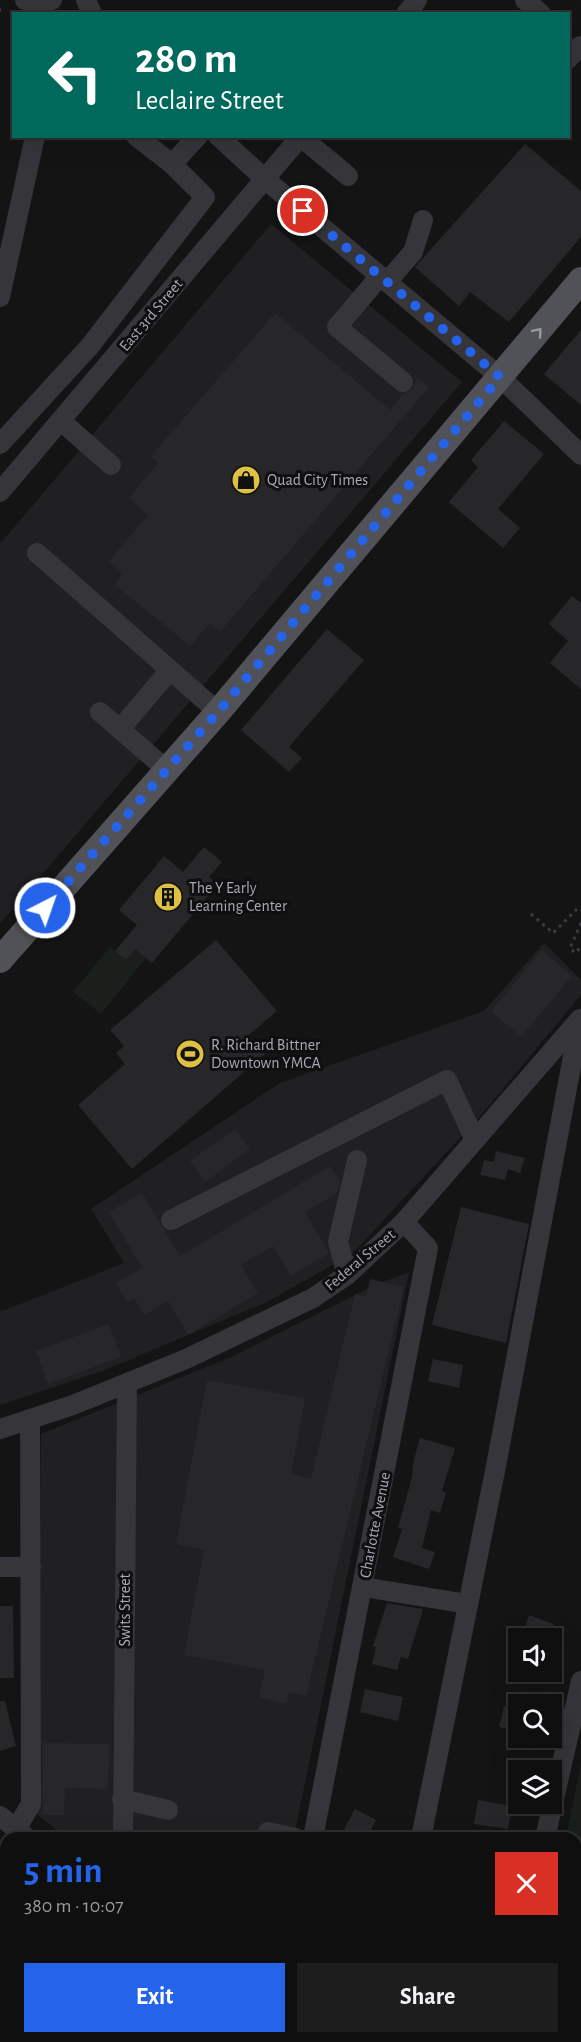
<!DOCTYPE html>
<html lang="en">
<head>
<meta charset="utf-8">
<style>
	:root { --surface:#0f0f10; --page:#1d1d1e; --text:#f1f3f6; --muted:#9b9c9f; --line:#2f2f30; --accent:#2563eb }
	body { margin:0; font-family:"Alegreya Sans",sans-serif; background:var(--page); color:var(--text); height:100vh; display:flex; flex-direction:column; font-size:22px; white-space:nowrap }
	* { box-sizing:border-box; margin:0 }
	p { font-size:20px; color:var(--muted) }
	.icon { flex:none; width:33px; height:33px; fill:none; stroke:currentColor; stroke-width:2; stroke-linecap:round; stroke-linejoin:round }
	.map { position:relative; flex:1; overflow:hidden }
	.details { position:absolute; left:0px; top:1832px; width:582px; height:212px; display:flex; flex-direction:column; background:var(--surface); border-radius:18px 18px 0 0; box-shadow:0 6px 24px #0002,0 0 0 2px var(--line) }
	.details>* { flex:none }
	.top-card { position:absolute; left:12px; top:12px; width:558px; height:126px; border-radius:0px; box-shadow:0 6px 24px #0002,0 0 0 2px var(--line); background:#00695c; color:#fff; overflow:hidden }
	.controls { position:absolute; left:508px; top:1628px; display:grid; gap:12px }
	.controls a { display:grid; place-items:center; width:54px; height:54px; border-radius:0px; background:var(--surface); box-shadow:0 6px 24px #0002,0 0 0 2px var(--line); font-size:30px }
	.pin { position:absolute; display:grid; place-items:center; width:51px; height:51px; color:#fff; margin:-26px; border:3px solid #fff; border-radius:50%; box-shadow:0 2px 6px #0007 }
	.me { position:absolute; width:66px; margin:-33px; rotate:41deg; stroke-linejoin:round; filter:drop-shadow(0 0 4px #0008) }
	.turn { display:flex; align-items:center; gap:21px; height:126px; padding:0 24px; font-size:27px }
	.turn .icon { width:78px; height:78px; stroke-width:2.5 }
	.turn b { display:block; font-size:42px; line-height:51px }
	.round { display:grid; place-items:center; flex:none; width:63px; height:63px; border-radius:0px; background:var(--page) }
	.overview { display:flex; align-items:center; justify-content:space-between; height:102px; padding:0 24px }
	h1 { font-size:36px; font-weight:700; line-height:45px; color:var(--accent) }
	.button { display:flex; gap:12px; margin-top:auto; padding:12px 24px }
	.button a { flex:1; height:69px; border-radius:0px; background:var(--accent); color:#fff; font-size:24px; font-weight:700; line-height:69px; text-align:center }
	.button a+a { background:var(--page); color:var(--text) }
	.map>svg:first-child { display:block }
</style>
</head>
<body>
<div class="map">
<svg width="581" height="2042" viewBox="0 0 581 2042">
	<rect width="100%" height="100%" fill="#141415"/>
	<g fill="#202022">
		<path d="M271 224 462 382 0 924V544Z"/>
		<path d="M544 943 581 980V995L482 1114 352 1254 267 1302 105 1370 0 1405V1312L124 1263 91 1209 280 1083 484 1011Z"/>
		<path d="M409 1272 294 1837H65L37 1814 41 1434 231 1357 375 1285Z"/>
	</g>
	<g fill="#1a1f1c">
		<path d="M110 947 126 960 135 949 146 958 101 1014 73 992Z"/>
		<path d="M581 1764V1970L576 1968V1838L566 1837Z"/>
		<path d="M576 2008 581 2010V2042H521L518 2039 519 2037H576Z"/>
	</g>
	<g fill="#272729">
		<path d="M525 144 581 191V237L509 322 470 292 459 306 415 267Z"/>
		<path d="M275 313 390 410 403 394 413 389 417 377 429 387 220 632 210 623 190 646 115 585 122 573 109 561 148 515 129 498 158 463 151 456Z"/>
		<path d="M581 330V405L544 374Z"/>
		<path d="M504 421 544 454 498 509 520 528 503 548 449 502 478 467 471 460Z"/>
		<path d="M572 596 581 603V689L550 663 568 641 549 624Z"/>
		<path d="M327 629 364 660 289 747 302 758 289 772 241 730Z"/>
		<path d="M204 847 222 862 209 877 218 884 152 963 135 949 126 960 115 951 137 925 119 910 164 856 183 872Z"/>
		<path d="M216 940 277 1011 249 1035 265 1054 132 1169 78 1105 125 1064 116 1053 124 1046 110 1030Z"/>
		<path d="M542 950 572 976 521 1037 491 1011Z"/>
		<path d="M235 1129 250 1149 205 1182 190 1161Z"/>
		<path d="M496 1151 525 1158 520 1173 508 1169 505 1180 480 1175 484 1160 494 1162Z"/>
		<path d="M330 1166 340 1181 337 1193 305 1212 329 1253 291 1276 273 1246 241 1265 258 1293 188 1335 168 1301 145 1315 134 1298 127 1303 116 1283 142 1268 109 1212 142 1193 180 1256Z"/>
		<path d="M461 1207 529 1224 506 1343 432 1325Z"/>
		<path d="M370 1279 404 1287 306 1696 289 1692 286 1704 259 1697 265 1670 184 1655 204 1550 176 1544 207 1380 305 1398 291 1474 311 1479 355 1294 366 1297Z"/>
		<path d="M109 1324 121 1357 48 1384 36 1351Z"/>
		<path d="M433 1359 463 1365 459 1388 428 1381Z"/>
		<path d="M420 1438 455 1448 442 1491 446 1492 440 1513 431 1510 422 1548 435 1552 429 1569 393 1557 402 1529 398 1528 412 1477 414 1459Z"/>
		<path d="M387 1603 423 1609 408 1659 401 1657 397 1670 372 1664 376 1647 373 1646Z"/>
		<path d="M0 1606H13L14 1678H0Z"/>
		<path d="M529 1615 554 1624 549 1638H522Z"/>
		<path d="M365 1689 403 1697 398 1721 360 1712Z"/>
		<path d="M0 1701H5L16 1746 0 1751Z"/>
		<path d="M504 1706 519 1709V1731L499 1727Z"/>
		<path d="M43 1743 109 1744 108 1789 65 1788 64 1815H41L43 1804Z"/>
		<path d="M478 1800 512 1806 508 1829 474 1824Z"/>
		<path d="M355 1809 376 1820 367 1838H359L344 1829Z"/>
	</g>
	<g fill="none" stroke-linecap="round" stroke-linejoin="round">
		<g stroke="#3b3c41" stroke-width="3" stroke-dasharray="3 4.5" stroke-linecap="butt">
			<path d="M0 10H1"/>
			<path d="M531 914 553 933 578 908 581 910"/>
			<path d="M581 923 570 948 575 953 581 947"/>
		</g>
		<g stroke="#35353a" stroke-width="20">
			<path d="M25 0 42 2 52 0"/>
			<path d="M86 0 92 14"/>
			<path d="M525 0 541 14"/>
			<path d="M406 14 417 0"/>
			<path d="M568 59 580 46"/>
			<path d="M218 136 266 180 500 377 581 455"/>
			<path d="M301 137 348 176"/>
			<path d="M172 164 198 136"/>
			<path d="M380 276 337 327 403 382"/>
			<path d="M387 282 413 252 423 220"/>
			<path d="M0 297 35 136"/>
			<path d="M61 421 111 465"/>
			<path d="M0 444 90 346 205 197 172 164 136 136"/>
			<path d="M0 492 301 136"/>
			<path d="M37 553 218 712"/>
			<path d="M100 712 167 770"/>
			<path d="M120 729 170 670"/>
			<path d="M171 1220 447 1080 475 1140"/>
			<path d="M347 1275 338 1242 357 1160"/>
			<path d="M0 1429 73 1405 186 1359 313 1298 347 1275 404 1222 579 1020"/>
			<path d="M0 1567H31"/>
			<path d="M363 1587 468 1604"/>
			<path d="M122 1799 168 1810"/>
			<path d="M0 1816 26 1837"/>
			<path d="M16 1829 31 1804 30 1419"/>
			<path d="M268 1832 295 1838"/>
			<path d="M123 1838 127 1383"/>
			<path d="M313 1838 428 1248 404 1222"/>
			<path d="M421 1838 496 1466 580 1019"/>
			<path d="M545 1838 581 1681"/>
			<path d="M576 1991 581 1993"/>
			<path d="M60 2037V2042"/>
			<path d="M268 2037 274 2042"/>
			<path d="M140 2042 144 2037"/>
			<path d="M381 2042V2037"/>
			<path d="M507 2042 508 2037"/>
		</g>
		<path stroke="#515258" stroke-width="26" d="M0 960 218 712 581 280"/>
	</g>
	<defs><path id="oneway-chevron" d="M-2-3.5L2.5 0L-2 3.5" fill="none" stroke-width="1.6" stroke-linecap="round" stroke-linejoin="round" transform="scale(1.5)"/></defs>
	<use stroke="#9698a2" href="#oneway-chevron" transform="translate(538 332) rotate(-50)"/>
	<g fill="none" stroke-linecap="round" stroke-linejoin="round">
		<path stroke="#2563eb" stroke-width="10" stroke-dasharray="0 18" d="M45 908 218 712 500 377 303 211"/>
	</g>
	<defs>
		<g id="shop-disc" transform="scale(1.5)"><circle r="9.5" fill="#ddc044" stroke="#0f0f10"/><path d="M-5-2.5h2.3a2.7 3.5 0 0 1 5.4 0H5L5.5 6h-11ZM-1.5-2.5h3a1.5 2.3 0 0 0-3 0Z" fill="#111"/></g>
		<g id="building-disc" transform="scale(1.5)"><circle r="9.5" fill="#ddc044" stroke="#0f0f10"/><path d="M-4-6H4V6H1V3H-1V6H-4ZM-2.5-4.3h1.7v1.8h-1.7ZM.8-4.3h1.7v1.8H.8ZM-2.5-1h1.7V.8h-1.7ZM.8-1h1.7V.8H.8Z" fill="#111"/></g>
		<g id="stadium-disc" transform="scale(1.5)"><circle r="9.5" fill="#ddc044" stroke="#0f0f10"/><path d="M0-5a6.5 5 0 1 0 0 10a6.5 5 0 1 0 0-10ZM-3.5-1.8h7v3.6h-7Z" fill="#111"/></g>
	</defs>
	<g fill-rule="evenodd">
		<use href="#shop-disc" x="246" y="480"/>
		<use href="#building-disc" x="168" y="897"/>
		<use href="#stadium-disc" x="190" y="1054"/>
	</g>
	<g text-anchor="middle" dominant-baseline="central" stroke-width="6" stroke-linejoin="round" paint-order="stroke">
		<g font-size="16" fill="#a7a9b4" stroke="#0f0f10">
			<text transform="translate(151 315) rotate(-50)">East 3rd Street</text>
			<text transform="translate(360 1260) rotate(-40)">Federal Street</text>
			<text transform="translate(375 1525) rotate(-79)">Charlotte Avenue</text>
			<text transform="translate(125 1610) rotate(-90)">Swits Street</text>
		</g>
		<g font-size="16" fill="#a7a9b4" stroke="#0f0f10" text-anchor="start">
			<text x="267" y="480">Quad City Times</text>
			<text x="189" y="888">The Y Early<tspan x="189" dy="18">Learning Center</tspan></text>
			<text x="211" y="1045">R. Richard Bittner<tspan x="211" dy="18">Downtown YMCA</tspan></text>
		</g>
	</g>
</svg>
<div class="controls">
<a><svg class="icon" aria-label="sound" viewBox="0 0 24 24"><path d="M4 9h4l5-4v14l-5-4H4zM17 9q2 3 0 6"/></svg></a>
<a><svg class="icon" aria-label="search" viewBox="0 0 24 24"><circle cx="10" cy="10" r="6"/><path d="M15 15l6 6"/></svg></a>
<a><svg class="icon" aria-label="layers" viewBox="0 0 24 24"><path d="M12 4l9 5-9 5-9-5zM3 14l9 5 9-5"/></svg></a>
</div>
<div class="pin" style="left:303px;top:211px;background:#d93025"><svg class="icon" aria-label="arrive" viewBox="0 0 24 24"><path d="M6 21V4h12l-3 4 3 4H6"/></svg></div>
<svg class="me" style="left:45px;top:908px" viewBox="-20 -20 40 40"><circle r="17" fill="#2563eb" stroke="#fff" stroke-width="3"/><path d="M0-11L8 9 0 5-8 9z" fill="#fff"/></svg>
<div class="top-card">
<div class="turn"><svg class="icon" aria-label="left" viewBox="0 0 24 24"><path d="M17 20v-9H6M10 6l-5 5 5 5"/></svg><div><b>280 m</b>Leclaire Street</div></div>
</div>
<section class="details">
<div class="overview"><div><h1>5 min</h1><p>380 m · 10:07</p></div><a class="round" style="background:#d93025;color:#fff"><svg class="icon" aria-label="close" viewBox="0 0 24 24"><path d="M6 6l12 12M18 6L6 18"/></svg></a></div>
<div class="button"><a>Exit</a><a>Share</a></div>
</section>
</div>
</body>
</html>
